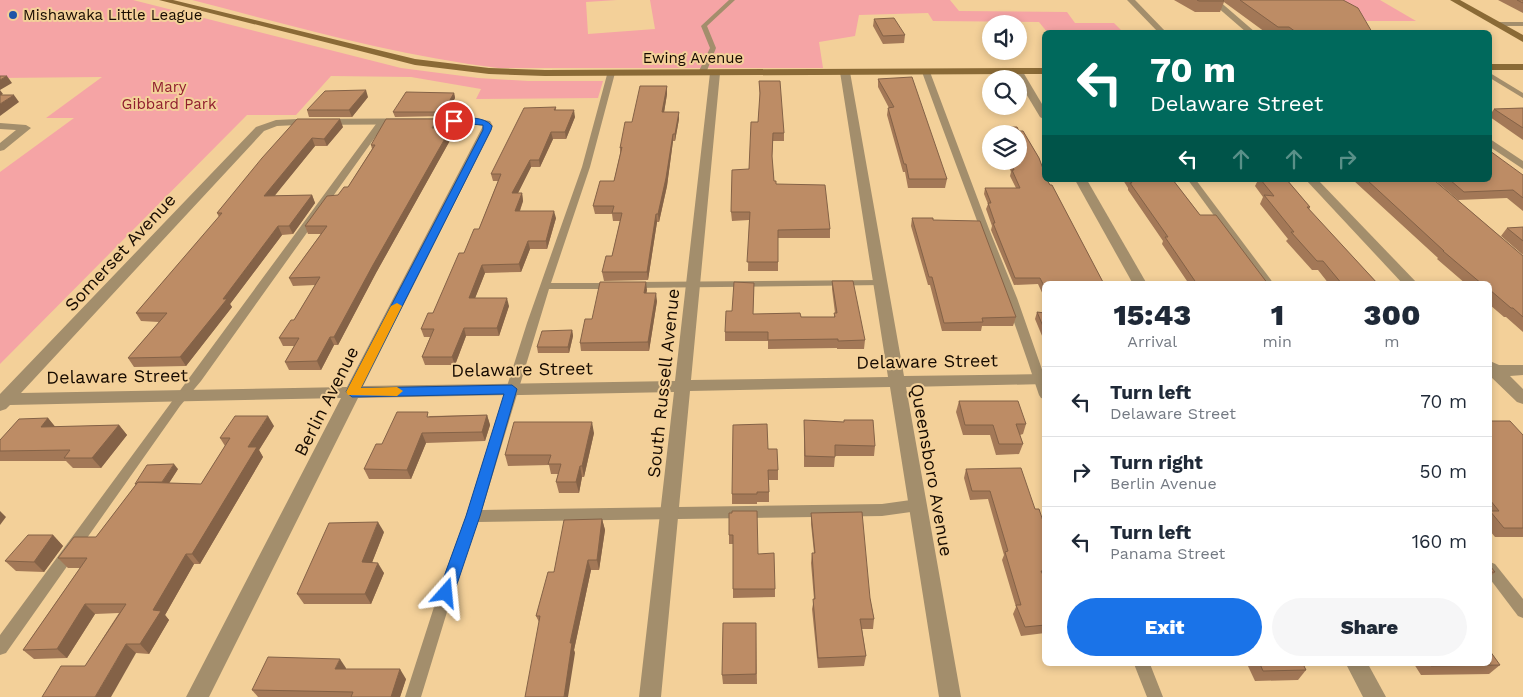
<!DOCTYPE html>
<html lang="en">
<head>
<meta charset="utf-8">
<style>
	:root { --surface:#fff; --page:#f6f6f7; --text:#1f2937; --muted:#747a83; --line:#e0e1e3; --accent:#1a73e8 }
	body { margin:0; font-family:"Work Sans",sans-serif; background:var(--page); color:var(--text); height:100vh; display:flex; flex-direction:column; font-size:19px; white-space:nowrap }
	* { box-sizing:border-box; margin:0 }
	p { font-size:16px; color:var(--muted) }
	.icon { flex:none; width:28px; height:28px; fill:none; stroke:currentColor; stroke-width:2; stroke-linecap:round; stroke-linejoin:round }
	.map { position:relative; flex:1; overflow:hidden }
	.drawer { position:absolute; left:1042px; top:281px; width:450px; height:385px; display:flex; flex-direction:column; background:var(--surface); border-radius:8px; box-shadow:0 2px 8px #0003 }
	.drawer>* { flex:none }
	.hud { position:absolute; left:1042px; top:30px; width:450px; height:152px; border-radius:8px; box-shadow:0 2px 8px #0003; background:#00695c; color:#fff; overflow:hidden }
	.controls { position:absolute; left:982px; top:15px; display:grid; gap:10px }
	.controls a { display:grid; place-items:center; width:45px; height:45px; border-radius:50%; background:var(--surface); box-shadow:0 2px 8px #0003; font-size:25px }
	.pin { position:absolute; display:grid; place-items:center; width:42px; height:42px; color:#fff; margin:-21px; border:2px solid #fff; border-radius:50%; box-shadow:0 1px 5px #0007 }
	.me { position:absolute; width:55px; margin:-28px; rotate:18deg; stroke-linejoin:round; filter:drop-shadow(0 0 4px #0008) }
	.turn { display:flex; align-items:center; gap:18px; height:105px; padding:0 25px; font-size:22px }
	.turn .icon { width:65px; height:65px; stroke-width:2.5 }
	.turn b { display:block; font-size:35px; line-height:42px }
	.lanes { display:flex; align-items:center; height:48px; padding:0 25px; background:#0003; justify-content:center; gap:25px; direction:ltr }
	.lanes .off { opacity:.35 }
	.eta { display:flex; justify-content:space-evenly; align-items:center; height:85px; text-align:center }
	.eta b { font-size:30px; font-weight:800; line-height:35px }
	.primary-button { display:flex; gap:10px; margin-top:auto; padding:10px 25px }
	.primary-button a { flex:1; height:58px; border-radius:30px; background:var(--accent); color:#fff; font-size:20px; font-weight:800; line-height:58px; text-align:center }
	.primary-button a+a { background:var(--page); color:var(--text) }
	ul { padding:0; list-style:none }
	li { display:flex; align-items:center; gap:15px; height:70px; padding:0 25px; border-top:1px solid var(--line) }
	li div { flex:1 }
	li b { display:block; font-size:19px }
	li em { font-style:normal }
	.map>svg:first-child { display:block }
</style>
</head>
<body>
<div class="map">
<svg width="1523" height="697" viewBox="0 0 1523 697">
	<rect width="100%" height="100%" fill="#f3d099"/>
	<g fill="#f5a4a5">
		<path d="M0 0H133L401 68 478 78 528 81H603L598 98 476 99 481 89 411 77 331 76 296 115H247L0 364V172L74 118H46L102 77 0 78Z"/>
		<path d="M192 0H617L586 2 588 34 655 29 650 0H950L959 11 1067 12 1075 23H1114L1123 32H1047L1039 22 933 21 928 13 859 15 855 36 819 42 823 68H498C394 55 293 26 192 0Z"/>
		<path d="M1262 0H1380L1416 21H1359Z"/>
	</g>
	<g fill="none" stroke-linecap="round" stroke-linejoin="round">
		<g fill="#a38e6c" fill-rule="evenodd">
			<path d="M729 0H735L707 26 716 48 706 73 699 75 698 73 710 48 701 26Z"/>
			<path d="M1523 22V26H1496L1493 24 1496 22Z"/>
			<path d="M926 70 930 72 989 229 1017 298 1045 378V399L1041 398 1039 395C1003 286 961 180 922 72Z"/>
			<path d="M608 71 615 73 590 167 551 283H613L618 286 613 289H549L482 510 882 504 918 499 923 501 925 505 923 509 918 511 882 516 478 522 458 576 421 697H405L444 576 466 516 527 323 582 167Z"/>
			<path d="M1490 73 1523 93V98L1490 78Z"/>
			<path d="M379 120 386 122 201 381 180 406 6 653 0 655V635Z"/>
			<path d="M1188 180H1196L1274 284H1264Z"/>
			<path d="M880 280 885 283 884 285 632 288 627 285 632 282Z"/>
			<path d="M1490 562 1495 564 1523 599V618L1518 616 1490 579Z"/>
			<path d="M1134 664H1150L1163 697H1147Z"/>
		</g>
		<g fill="#a38e6c" fill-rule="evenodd">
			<path d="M1127 0H1135L1166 32H1158Z"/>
			<path d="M1209 0H1218L1255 32H1246Z"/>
			<path d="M845 69 850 72 904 376 1045 374V384L906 387 961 697H939L890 387 690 391 661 697H639L674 392 358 398 209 697H186L341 398 10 405 6 409 0 411V394L256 127 276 120 297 119 472 118 490 121 493 126 363 386 675 381 710 73 715 70 720 73 691 380 888 377 840 72ZM472 124 483 126 347 387 21 393 264 131 277 126 297 125Z"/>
			<path d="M1018 69 1023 72 1045 109V120L1040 117 1013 72Z"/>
			<path d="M0 123 26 125 31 128 4 150 0 151V143L16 130 0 129Z"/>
			<path d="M1490 139 1523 161V169L1490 147Z"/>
			<path d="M1075 180H1087L1147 284H1133Z"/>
			<path d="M1306 180H1318L1418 284H1403Z"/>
			<path d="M1490 361 1499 365H1523V375L1510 376 1523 389V404L1517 402 1490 376Z"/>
			<path d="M1346 664H1368L1386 697H1363Z"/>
		</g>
		<g fill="#8a6a36" fill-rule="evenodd">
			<path d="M159 0H173L415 59 489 68 545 70 1045 68V74L545 76 489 74 415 65Z"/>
			<path d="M1450 0H1460L1523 35V42Z"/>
			<rect x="1490" y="64" width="33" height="6"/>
		</g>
	</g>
	<g fill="#a37857">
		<path d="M1174 0H1343L1372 32H1265L1224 2 1220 12H1195Z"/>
		<path d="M1498 0H1523V13Z"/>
		<path d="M874 19 905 35 904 43 883 44 873 26Z"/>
		<path d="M878 79 947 179 945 188H908L905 172H903L887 115 888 108H889L878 87Z"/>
		<path d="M759 81 784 133V141H773L772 159 774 181 776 184 830 229V238H778V271H748L749 220 732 221 731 212 749 169 758 122 760 99Z"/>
		<path d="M667 86V94L664 112 679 119 675 141H673L667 186 659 222H657L648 280 604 281 602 272 612 256 620 221H613L612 214H595L593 206 614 181 620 154V148Z"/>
		<path d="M454 93 455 98 445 116 395 117 393 112Z"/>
		<path d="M368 97 352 117H309L307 110Z"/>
		<path d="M556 107V110L575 117 566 139H553L540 167H531L518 193H522L523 201 520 211 556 218 547 249H530L521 272 485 273 475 298 509 306 499 336H466L455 365H425L422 357 430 337H424L421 329 433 313 464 253 479 229 498 181H493L491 174Z"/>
		<path d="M1523 108V140L1490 117V115L1494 109Z"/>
		<path d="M297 119 343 127 327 146H315L274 196 312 195 315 203 293 234 282 235 230 304 232 307 186 366 134 367 128 358 159 322 141 321 136 313 219 217 217 213Z"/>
		<path d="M439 126 438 128H451L453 135 376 273 338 345H334L321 370H289L285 362 294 346H283L279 338 294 320 315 285 293 286 289 278 321 234H308L305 226 338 195 348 187 372 149 371 145Z"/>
		<path d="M998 127H1017L1019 131H1023L1039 158 1045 174V180H1047L1050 185H1052L1104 284H1045V299L1038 284 1014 285 991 230 992 226 986 209 988 204 984 194 985 188H1016L1010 176 1011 172 1007 161H1019V134H997Z"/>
		<path d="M1523 175V211L1507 198 1458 200 1435 180H1490Z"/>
		<path d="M1123 180H1173L1200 215 1268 284H1189L1162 244 1163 241 1128 190V188Z"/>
		<path d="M1258 180H1287L1310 207 1309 210 1378 284H1329L1318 270H1312L1286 241 1288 239 1260 204 1263 197 1255 186Z"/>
		<path d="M1353 180H1434L1523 256V332L1506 317H1504L1490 305V284H1466L1437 259 1438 258Z"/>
		<path d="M912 218 933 220 1016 317 1013 326H982L981 331H942L930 285H928L911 226Z"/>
		<path d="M1523 227V255L1501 236 1507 228Z"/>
		<path d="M832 281 865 340 864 349H837V348L768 349V341H725V332L732 311 754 283 753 314 801 317H834L835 313 832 289Z"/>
		<path d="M647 290 646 293 657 301 649 351H581L580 343 592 319Z"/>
		<path d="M1037 312 1045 313V343L1035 319Z"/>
		<path d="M572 330 573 336 569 353H538L537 347Z"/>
		<path d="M959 401 1026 424 1023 434 1020 435 1023 444 1019 454 996 455 990 435H963L956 412Z"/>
		<path d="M487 415 490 425 485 441 426 443 411 479H369L364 469 382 444 430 416Z"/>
		<path d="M48 418 55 427 119 425 127 435 101 468H73L66 461H0V440Z"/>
		<path d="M804 420 875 446 874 456H835L834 467H804Z"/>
		<path d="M1490 421 1523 435V537H1495L1490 531Z"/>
		<path d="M274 426 259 450 263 457 200 564H194L165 615 169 620 149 654 136 653 85 666 119 613 95 614 67 658 34 659 23 650 80 568H68L58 558 96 537 136 485 135 484 178 469 169 483 201 484 225 446 220 438Z"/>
		<path d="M594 433 584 477H582L579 493H559L556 482 558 474H551L549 465 508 466 505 455Z"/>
		<path d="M768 449 778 470V480H769V502H757V504H732V494Z"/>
		<path d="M966 469 1035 509 1045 527V633L1021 636 1013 614 1016 607 1002 560 1004 555 988 499 970 500 964 478Z"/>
		<path d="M732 513 758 554 775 589V597L733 598V544H729V535Z"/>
		<path d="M811 513 870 598 874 619 873 629H862L866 656 864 666 818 668 812 609 814 599 811 563 812 553H814L811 524Z"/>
		<path d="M602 519 605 530 599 570H591L574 650 575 653 539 622 536 616 554 572Z"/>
		<path d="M384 532 372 562 384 573 371 604H304L297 594Z"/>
		<path d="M53 535 63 546 44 572 16 571 5 561Z"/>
		<path d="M1490 566 1495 572 1490 577Z"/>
		<path d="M756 623 757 684H723L722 675Z"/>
		<path d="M1247 664H1303L1306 670 1298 680 1255 681Z"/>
		<path d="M1414 664H1490L1500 665 1489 674 1421 675Z"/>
		<path d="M346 668V669L406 679 400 697H258L252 690Z"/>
	</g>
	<g fill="#846247">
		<path d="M7 76 12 83 0 90 3 94 0 96V80Z"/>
		<path d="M667 86V94L663 119 662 112Z"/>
		<path d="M366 90 368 97 352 117 349 110Z"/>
		<path d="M454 93 455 98 445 116 443 112Z"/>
		<path d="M14 95 19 102 0 116V104Z"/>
		<path d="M574 110 575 117 566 139 565 132Z"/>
		<path d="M679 112V119L675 141V134Z"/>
		<path d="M340 119 343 127 327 146 324 139Z"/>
		<path d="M437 119 439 126 434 135 432 128Z"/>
		<path d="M451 128 453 135 376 273 338 345 334 337 373 265Z"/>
		<path d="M551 132 553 139 540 167 539 160Z"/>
		<path d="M673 134V141L667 186 659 222 658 214Z"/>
		<path d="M312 138 315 146 268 204 264 196Z"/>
		<path d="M530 160 531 167 514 201 512 193Z"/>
		<path d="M522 193 523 201 517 218 515 211Z"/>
		<path d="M312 195 315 203 293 234 289 226Z"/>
		<path d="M554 211 556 218 547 249 546 241Z"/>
		<path d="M656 214 657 222 648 280 647 272Z"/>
		<path d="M278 226 282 235 230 304 232 307 186 366 180 357 223 299Z"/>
		<path d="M528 241 530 249 521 272 519 264Z"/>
		<path d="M482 265 485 273 472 306 469 298Z"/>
		<path d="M646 282 647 290 645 301 644 293Z"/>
		<path d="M656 293 657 301 649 351 648 342Z"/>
		<path d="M507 298 509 306 499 336 497 328Z"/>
		<path d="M464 328 466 336 455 365 452 357Z"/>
		<path d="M572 330 573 336 569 353 568 347Z"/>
		<path d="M330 337 334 345 321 370 317 361Z"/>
		<path d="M487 415 490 425 485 441 482 432Z"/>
		<path d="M268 416 274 426 259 450 263 457 200 564 192 554 248 447Z"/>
		<path d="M48 418 57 429 41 427Z"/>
		<path d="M592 422 594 433 584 477 582 466Z"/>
		<path d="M119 425 127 435 101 468 92 458Z"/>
		<path d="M422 433 426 443 411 479 407 470Z"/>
		<path d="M174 464 178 469 166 488 162 483Z"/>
		<path d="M580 466 582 477 579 493 576 482Z"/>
		<path d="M0 511 6 517 0 525Z"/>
		<path d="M602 519 605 530 599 570 597 560Z"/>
		<path d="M378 522 384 532 368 573 362 562Z"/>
		<path d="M53 535 63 546 44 572 34 562Z"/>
		<path d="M186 554 194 564 165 615 169 620 149 654 140 644 153 610Z"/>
		<path d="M588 560 591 570 574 650 575 653 568 697H564L570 643Z"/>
		<path d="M378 563 384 573 371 604 365 594Z"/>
		<path d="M85 604 95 614 67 658 57 649Z"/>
		<path d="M126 644 136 653 111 697H95Z"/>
		<path d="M340 659 346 668 342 679 335 669Z"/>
		<path d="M400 669 406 679 400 697H391Z"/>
	</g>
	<g fill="#bd8c65" stroke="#846247">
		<path d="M1197 0H1223L1224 1H1199Z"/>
		<path d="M1240 0H1343L1358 8 1372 32H1296L1289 27H1278Z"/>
		<path d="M1517 0H1523V3Z"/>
		<path d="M894 18 905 35 883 36 874 19Z"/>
		<path d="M0 76H7L0 80Z"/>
		<path d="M912 77 947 179H909L906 164H904L888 108 894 107 878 79Z"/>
		<path d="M759 81H780L784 133H773L772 156 774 181H776V184L825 185 830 229 778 230V262H747L750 212H731L732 170 749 169 751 122H758L760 93Z"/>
		<path d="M640 86H667L662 112H679L675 134H673L666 178 658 214H656L647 272H602L606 256H612L622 213H612L614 206H593L600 181H614L622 147 620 148 625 122H632Z"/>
		<path d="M366 90 349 110H307L325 91Z"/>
		<path d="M406 92 454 93 443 112H393Z"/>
		<path d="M0 95H14L0 104Z"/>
		<path d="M556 107 554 110H574L565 132H551L539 160H530L512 193H522L515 211H554L546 241H528L519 264 482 265 469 298H507L497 328H464L452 357H422L434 329H421L428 313H433L459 253H464L474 229H479L501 174H491L524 108Z"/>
		<path d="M1523 108V128L1494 109Z"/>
		<path d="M297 119H340L324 139 312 138 264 196 312 195 289 226H278L223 299H227L180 357 128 358 167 313H136L222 213H217L262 158Z"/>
		<path d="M386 119H437L432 128H451L373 265 334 337H330L317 361 285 362 299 338H279L291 320H294L320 277 289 278 327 226H305L327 196 338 195 344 187H348L375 145H371Z"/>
		<path d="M998 127H1017L1019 131H1023L1039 158 1045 174V180H1047L1050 185H1052L1104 284H1045V288L1040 278H1015L993 223H995L988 203H991L985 188H1020L1012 170H1014L1011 161H1019V134H1001Z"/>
		<path d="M1490 151 1523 175V198L1513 190 1464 192 1450 180H1490Z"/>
		<path d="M1130 180H1173L1200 215H1216L1268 284H1197L1165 237H1168L1130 183H1132Z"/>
		<path d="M1261 180H1287L1310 207H1307L1378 284H1342L1323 261H1317L1291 232H1294L1264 195 1274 196Z"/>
		<path d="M1367 180H1434L1523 256V317L1513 308H1511L1490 290V284H1482L1443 251H1444Z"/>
		<path d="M912 218H933V220L980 221 1016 317 982 318 983 322 944 323 932 277H929Z"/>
		<path d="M1523 227V241L1507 228Z"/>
		<path d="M832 281H853L865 340 838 341V339L768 340V332H725L726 311H732L734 282 754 283 753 314 800 313 801 317H835L834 313H837Z"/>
		<path d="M600 282H646L644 293H656L648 342 580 343 585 319H592Z"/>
		<path d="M1037 312 1045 313V331Z"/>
		<path d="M572 330 568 347H537L542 331Z"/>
		<path d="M959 401H1018L1026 424H1016L1023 444H999L993 425H965Z"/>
		<path d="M397 412H428L427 417 487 415 482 432 422 433 407 470 364 469 376 444H382Z"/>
		<path d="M235 416H268L248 447H257L192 554H186L153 610 161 611 140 644H126L95 697H42L61 666H85L126 604H85L57 649 23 650 87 558H58L74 537H96L138 482 201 484 230 438H220Z"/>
		<path d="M48 418 41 427 119 425 92 458H64L70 450 0 451V440L19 419Z"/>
		<path d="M804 420 844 422V420H873L875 446 835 445V457L805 456Z"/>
		<path d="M1490 421H1510L1523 435V528H1504L1490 511H1499L1490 500Z"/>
		<path d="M514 422H592L582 466H580L576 482H556L561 464H548L551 455H505Z"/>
		<path d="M767 424 768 449H777L778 470H768L769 492H757V494H732L733 425Z"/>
		<path d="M174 464 162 482H138L136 484H135L147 465Z"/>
		<path d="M1021 468 1035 509H1039L1045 527V571H1041L1045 579V625L1025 627 1016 605H1021L1005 552 1008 551 990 491H972L966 469Z"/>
		<path d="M732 511H757L758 554 774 553 775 589H733V535H729V513H732Z"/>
		<path d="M862 512 870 598 874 619H860L866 656 818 658 813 599H815L812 553H815L811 513Z"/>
		<path d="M602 519 597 560H588L570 643H572L564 697H525L540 616H536L548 572H554L564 520Z"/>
		<path d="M378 522 362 562 378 563 365 594H297L329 523Z"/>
		<path d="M28 535H53L34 562 5 561Z"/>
		<path d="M1490 566 1495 572H1490Z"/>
		<path d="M723 623H756V674L722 675Z"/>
		<path d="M1490 651 1500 665 1431 666 1430 664H1490Z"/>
		<path d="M268 657 340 659 335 669H400L391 697H351L353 692 252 690Z"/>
		<path d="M1260 664H1303L1306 670 1263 671Z"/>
	</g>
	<path fill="#1a73e8" stroke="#114b97" d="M451 119C463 117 485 116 492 126L491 130 361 388 512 385 517 389 480 516 454 593 451 598 446 600 441 598 438 593 466 516 504 394 352 397 346 392 483 130V125L454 123 450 121Z"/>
	<path fill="#f59e0b" d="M397 303 402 306 361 388 397 387 403 391 397 396 348 395 346 392 391 306Z"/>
	<circle fill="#1e55a7" stroke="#f3d099" stroke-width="2" cx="13" cy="15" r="5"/>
	<g text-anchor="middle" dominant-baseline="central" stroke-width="4" stroke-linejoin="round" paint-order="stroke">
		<g font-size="15" fill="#170b00" stroke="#f3d099" text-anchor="start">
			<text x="23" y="15">Mishawaka Little League</text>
		</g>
		<g font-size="15" fill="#170b00" stroke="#f3d099">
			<text x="693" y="58">Ewing Avenue</text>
		</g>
		<g font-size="15" fill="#901e2e" stroke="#f3d099">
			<text x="169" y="87">Mary<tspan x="169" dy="17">Gibbard Park</tspan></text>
		</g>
		<g font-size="18" fill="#170b00" stroke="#f3d099">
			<text transform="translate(120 252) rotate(-47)">Somerset Avenue</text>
			<text transform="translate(927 361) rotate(-1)">Delaware Street</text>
			<text transform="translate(522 369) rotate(-1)">Delaware Street</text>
			<text transform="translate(117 376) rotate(-1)">Delaware Street</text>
			<text transform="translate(663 383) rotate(-84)">South Russell Avenue</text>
			<text transform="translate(326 401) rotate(-63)">Berlin Avenue</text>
			<text transform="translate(932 470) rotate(80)">Queensboro Avenue</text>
		</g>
	</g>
</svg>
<div class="controls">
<a><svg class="icon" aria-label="sound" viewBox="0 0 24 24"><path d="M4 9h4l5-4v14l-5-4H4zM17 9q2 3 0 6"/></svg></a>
<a><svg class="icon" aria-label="search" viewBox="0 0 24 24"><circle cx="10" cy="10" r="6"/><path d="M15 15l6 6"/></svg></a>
<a><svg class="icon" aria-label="layers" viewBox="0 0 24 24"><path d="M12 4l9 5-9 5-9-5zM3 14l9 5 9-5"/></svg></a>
</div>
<div class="pin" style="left:454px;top:121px;background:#d93025"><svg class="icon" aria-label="arrive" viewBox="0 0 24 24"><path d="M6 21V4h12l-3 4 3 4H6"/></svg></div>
<svg class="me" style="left:446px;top:593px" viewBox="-20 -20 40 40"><path d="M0-17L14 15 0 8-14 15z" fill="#1a73e8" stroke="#fff" stroke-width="4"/></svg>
<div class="hud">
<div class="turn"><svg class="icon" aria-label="left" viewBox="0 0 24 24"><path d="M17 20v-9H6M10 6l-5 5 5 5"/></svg><div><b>70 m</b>Delaware Street</div></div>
<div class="lanes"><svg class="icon" aria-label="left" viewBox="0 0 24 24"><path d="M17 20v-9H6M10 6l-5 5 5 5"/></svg><svg class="icon off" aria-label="ahead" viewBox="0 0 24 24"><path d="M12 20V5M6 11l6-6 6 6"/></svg><svg class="icon off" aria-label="ahead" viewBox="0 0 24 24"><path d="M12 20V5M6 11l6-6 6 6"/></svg><svg class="icon off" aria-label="right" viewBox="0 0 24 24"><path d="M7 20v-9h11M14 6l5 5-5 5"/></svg></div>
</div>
<section class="drawer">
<div class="eta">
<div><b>15:43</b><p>Arrival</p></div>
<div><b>1</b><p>min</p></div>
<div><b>300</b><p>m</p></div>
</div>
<ul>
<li><svg class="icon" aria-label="left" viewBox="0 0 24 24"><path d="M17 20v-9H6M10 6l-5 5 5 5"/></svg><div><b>Turn left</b><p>Delaware Street</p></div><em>70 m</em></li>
<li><svg class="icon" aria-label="right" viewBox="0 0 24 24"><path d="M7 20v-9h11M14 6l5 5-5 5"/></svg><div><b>Turn right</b><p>Berlin Avenue</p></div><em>50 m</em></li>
<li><svg class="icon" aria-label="left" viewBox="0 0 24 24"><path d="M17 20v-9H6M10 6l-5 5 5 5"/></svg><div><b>Turn left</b><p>Panama Street</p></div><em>160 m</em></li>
</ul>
<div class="primary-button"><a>Exit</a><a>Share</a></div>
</section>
</div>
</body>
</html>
